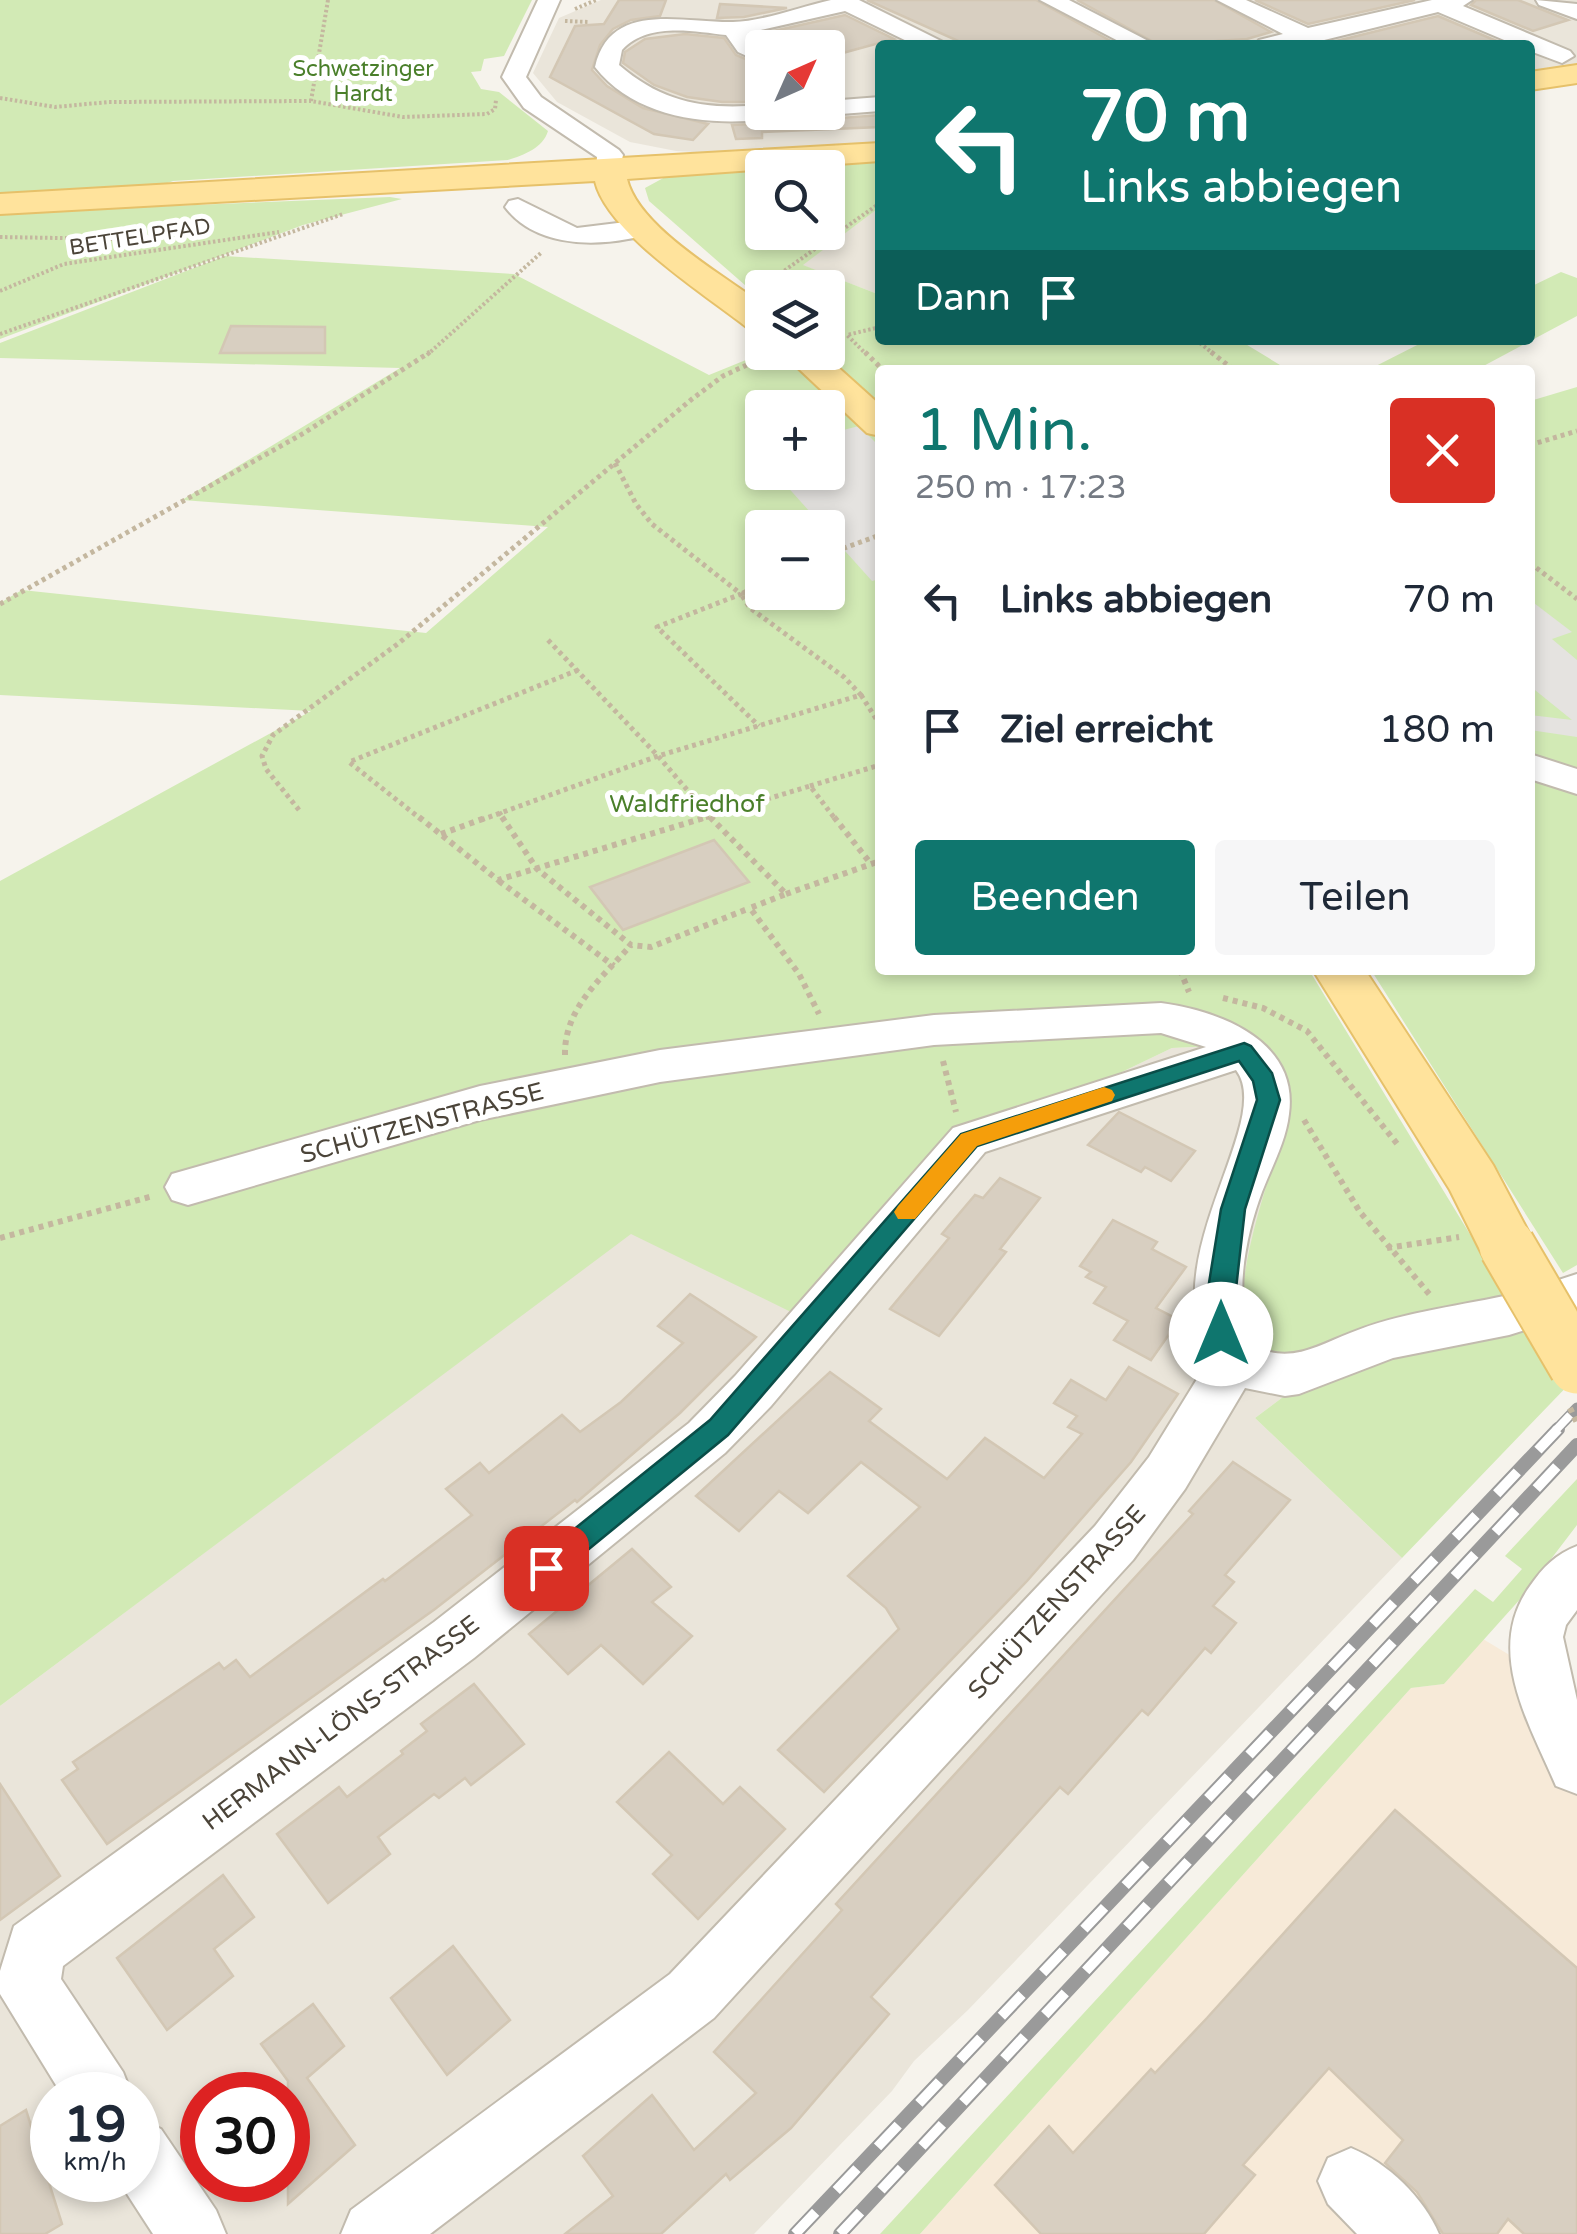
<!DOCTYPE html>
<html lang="de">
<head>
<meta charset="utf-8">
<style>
	:root { --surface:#fff; --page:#f6f6f7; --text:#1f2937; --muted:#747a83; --accent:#0f766e }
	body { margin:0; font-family:"Varela Round",sans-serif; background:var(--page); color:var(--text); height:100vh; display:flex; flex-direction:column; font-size:38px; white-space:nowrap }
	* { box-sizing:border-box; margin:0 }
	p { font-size:32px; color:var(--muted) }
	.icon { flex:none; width:55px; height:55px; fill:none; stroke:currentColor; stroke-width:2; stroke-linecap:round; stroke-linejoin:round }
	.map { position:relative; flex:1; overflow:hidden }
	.side { position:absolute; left:875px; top:365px; width:660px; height:610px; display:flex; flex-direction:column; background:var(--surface); border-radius:10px; box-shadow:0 5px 15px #0003 }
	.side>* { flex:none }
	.banner { position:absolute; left:875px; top:40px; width:660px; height:305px; border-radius:10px; box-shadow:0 5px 15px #0003; background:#0f766e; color:#fff; overflow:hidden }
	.needle { width:65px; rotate:45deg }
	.fabs { position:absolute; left:745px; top:30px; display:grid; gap:20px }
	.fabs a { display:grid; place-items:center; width:100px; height:100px; border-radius:10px; background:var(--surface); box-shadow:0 5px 15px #0003; font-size:50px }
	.speed { position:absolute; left:30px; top:2072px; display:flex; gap:20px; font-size:50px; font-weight:700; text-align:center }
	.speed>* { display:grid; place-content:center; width:130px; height:130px; border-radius:50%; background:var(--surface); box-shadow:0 5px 15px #0003; line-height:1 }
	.speed small { font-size:25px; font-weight:400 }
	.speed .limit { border:15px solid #d22; background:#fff; color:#111 }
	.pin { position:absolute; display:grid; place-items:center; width:85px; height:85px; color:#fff; margin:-42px; border-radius:20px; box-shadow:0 5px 15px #0006 }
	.me { position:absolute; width:110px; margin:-55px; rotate:0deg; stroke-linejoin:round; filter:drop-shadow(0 0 8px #0008) }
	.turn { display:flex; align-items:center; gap:35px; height:210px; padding:0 40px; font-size:45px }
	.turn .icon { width:130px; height:130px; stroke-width:2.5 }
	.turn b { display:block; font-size:70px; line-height:85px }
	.then { display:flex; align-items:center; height:95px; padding:0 40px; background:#0003; gap:20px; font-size:38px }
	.round { display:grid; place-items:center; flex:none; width:105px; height:105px; border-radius:10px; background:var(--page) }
	.headline { display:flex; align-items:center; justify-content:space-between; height:170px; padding:0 40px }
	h1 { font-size:60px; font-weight:600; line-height:75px; color:var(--accent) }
	.action { display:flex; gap:20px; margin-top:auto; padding:20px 40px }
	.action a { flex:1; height:115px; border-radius:10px; background:var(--accent); color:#fff; font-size:40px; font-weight:600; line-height:115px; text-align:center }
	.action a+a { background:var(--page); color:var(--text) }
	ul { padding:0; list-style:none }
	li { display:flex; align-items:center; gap:30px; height:130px; padding:0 40px }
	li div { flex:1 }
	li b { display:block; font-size:38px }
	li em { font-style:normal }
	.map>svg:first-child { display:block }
</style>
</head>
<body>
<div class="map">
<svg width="1577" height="2234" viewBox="0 0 1577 2234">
	<rect width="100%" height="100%" fill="#f6f3ec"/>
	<g fill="#eae5da" fill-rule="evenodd">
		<path d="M601 0H1577V67L1530 75V45H880V144L728 154 676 151 630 142 557 102 533 73 559 18ZM762 48H828V112H762Z"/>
		<path d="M880 207V295L802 265Z"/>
		<path d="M1215 1046 1261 1054 1290 1092 1277 1354 1283 1397 1255 1418 1402 1558 968 2010 914 2061 892 2091 754 2234H0V1706L631 1233 791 1311 924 1167 1172 1048ZM52 2095H138V2180H52ZM202 2095H288V2180H202Z"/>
	</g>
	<path fill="#f7ead8" d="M1483 1639 1577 1696V2234H920L1411 1688 1444 1684Z"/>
	<g fill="#d2eab5" fill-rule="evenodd">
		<path d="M0 0H532L504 56 484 59 481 71 471 72 481 89 499 92 548 131C543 148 524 155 508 160L173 181 154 188 0 196Z"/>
		<path d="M880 159V207L803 265 880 295V340H1239L1280 365 1311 370H880V407L820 353 828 352V288H762V300L649 201 645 188 667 176 762 168V232H828V168L775 167Z"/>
		<path d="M390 197 402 199 303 225 0 339V213Z"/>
		<path d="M225 256 514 274 709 375 763 353H780L880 442V970H1309L1485 1259 1577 1308V1376L1402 1558 1255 1418 1283 1397 1277 1354C1270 1352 1261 1350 1256 1345 1213 1303 1287 1146 1290 1092L1261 1054 1215 1046 1172 1048 924 1167 791 1312 631 1234 0 1706V881L311 711 0 695V603L22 590 426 633 548 527 182 500 400 368 0 358V343ZM762 408H828V472H762ZM762 528H828V592H762Z"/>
		<path d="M1561 272 1577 278V316L1476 370H1368L1427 340H1530V287Z"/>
		<path d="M1577 387V773L1530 757V401Z"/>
		<path d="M1530 776 1577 792V1265L1563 1273 1371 970H1530Z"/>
		<path d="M1577 1479V1525L1522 1597 1444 1684 1411 1688 920 2234H880L1475 1589 1493 1602 1522 1569 1505 1556Z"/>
	</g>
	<g fill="#e5e3e0">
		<path d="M859 426 880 447V579L872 581 775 473 828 472V434Z"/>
		<path d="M1530 600 1572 632 1552 639 1577 660V737L1530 730V715L1572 720 1530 686Z"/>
	</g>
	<g fill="#d8cfc1" stroke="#d3c7b4" stroke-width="2.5">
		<path d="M619 0H666L660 16 631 20 613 29 600 45 592 70 607 86 643 108 708 124 693 140 654 134 550 77 575 26 604 24Z"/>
		<path d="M867 0H1036L1118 45H967Z"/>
		<path d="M1077 0H1214L1271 32 1247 39 1159 45Z"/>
		<path d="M1255 0H1415L1308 24Z"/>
		<path d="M1476 0H1518L1568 20 1533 31 1471 5Z"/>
		<path d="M720 4 787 8 744 17 717 18Z"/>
		<path d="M845 15 894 39 828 57V40L799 48H767L756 35Z"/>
		<path d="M1438 16 1506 45H1320Z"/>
		<path d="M685 34 724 38 736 55 762 66V102H722L687 97 654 85 623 63 625 52 645 39Z"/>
		<path d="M791 112H816L828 119 880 115V127L762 132V138L736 139 732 125 774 123Z"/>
		<path d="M231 326 325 327V353H220Z"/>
		<path d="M714 840 749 882 623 930 590 887Z"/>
		<path d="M1119 1112 1195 1151 1171 1181 1145 1167 1141 1172 1088 1145Z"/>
		<path d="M1000 1178 1040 1198 1000 1249 1006 1252 939 1336 890 1309 949 1238 942 1234 975 1195 983 1198Z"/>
		<path d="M1113 1220 1157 1242 1152 1249 1186 1267 1156 1308 1179 1320 1151 1360 1114 1340 1128 1321 1094 1303 1106 1287 1086 1277 1091 1272 1080 1266Z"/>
		<path d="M690 1294 756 1337 680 1413 577 1502 575 1500 435 1609 107 1844 62 1780 78 1769 73 1762 219 1663 224 1669 236 1660 250 1677 383 1579 385 1581 472 1515 446 1489 480 1463 489 1473 562 1415 580 1432 621 1402 683 1343 658 1326Z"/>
		<path d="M1129 1367 1178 1394 1131 1462 1027 1581 824 1792 778 1750 899 1629 886 1608 848 1576 920 1507 861 1462 808 1513 779 1491 739 1531 696 1496 830 1372 881 1409 869 1421 947 1479 985 1438 1044 1478 1082 1434 1068 1427 1077 1416 1054 1403 1071 1380 1106 1400Z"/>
		<path d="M1233 1462 1290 1500 1225 1575 1234 1582 1213 1606 1236 1623 1211 1653 1205 1648 1148 1715 1142 1710 1068 1794 1060 1787 871 1997 889 2014 791 2128 730 2180 726 2174 661 2234H565L613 2196 583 2156 652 2095 694 2150 756 2093 714 2052 842 1910 836 1904 1193 1514 1189 1511Z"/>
		<path d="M632 1549 671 1587 652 1602 692 1636 643 1684 601 1645 568 1674 529 1634Z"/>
		<path d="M474 1684 524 1744 471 1785 465 1778 439 1798 434 1794 378 1837 390 1854 328 1903 277 1834 339 1787 347 1797 403 1754 401 1751 427 1731 421 1724Z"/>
		<path d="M669 1752 723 1804 740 1787 785 1829 698 1919 653 1874 672 1855 617 1802Z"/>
		<path d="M0 1784 60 1876 0 1920Z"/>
		<path d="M1395 1810 1577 1968V2234H1524L1508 2219 1497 2234H1443L1417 2192 1385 2163 1403 2140 1329 2068 1243 2165 1255 2175 1204 2234H1041L995 2185 1049 2126 1073 2153 1151 2069 1155 2073 1207 2018Z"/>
		<path d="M223 1875 254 1917 214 1949 233 1976 167 2030 117 1958Z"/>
		<path d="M453 1946 510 2020 447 2075 391 1998Z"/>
		<path d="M313 2004 344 2046 307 2078 355 2145 288 2204V2081L261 2044Z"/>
		<path d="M26 2110 62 2224 45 2234H0V2126Z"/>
	</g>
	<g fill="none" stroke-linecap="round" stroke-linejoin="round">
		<g stroke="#c2bbae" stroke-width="4">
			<g id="minor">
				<path d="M538 0H560L526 77 541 97 619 150 623 155 618 177H600L596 171 597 157 524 108 502 77Z"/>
				<path d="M831 0H859L949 45H915L845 11 748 33 764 48 762 63 738 52 726 35C693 31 647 22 622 50L619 65C663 103 706 110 762 105V112H785C776 122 761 121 748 121 693 124 631 113 595 67 610 0 682 23 733 22 764 21 800 7 831 0Z"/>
				<path d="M1040 0H1069L1156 45H1126Z"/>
				<path d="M1217 0H1246L1308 28 1432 0H1472L1463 6 1570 51 1574 56 1562 63 1530 51V45H1516L1438 12 1308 44 1255 45 1259 40 1283 34Z"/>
				<path d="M1536 0 1577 4V19L1539 5Z"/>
				<path d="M880 97V111L828 115 819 112H828V101Z"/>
				<path d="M518 199 577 228 642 220 656 228C648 237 639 237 628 239 586 247 533 244 505 207L509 201Z"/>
				<path d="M1530 754 1577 769V794L1530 779Z"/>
				<path d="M1161 1003C1219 1011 1299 1040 1289 1114 1286 1141 1272 1166 1262 1192 1248 1229 1237 1279 1245 1319 1248 1335 1253 1348 1270 1352 1299 1359 1324 1343 1350 1333 1399 1313 1452 1307 1504 1296 1529 1290 1553 1282 1577 1274V1314L1509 1335 1393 1358 1299 1394 1285 1396 1245 1388 1185 1489 1133 1560 714 2018 430 2234H341L351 2210 670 1974 1095 1526 1149 1457 1210 1358C1153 1257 1276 1122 1236 1070L985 1152 771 1406 725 1453 474 1658 63 1966 61 1979 123 2072 132 2095H62L0 1994V1971L14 1926 434 1622 689 1423 735 1376 953 1128 1206 1047 1161 1033 934 1045 660 1082 480 1120 188 1205 172 1200 165 1187 172 1174 480 1086 660 1050 934 1015Z"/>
				<path d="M1577 1546V1610L1566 1625 1563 1637 1577 1700V1794L1556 1786C1529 1723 1484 1650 1530 1586 1543 1567 1556 1554 1577 1546Z"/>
				<path d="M138 2119 161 2129 216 2210 226 2234H153L118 2180H138Z"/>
				<path d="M1351 2148C1388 2163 1423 2197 1439 2234H1357L1328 2204 1318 2181 1328 2158Z"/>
			</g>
		</g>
		<g stroke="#e6c16a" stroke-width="4">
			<g id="major">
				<path d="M1577 65V83L1530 90V72Z"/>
				<path d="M880 143V161L627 179C638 227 723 275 762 304V332L749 329C706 295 607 233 595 181L0 214V194Z"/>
				<path d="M781 352H821L880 405V436L867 433Z"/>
				<path d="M1313 970H1365L1493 1165 1536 1246 1528 1262 1507 1269 1486 1262 1450 1190Z"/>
			</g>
		</g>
		<g stroke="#c4b79f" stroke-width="4" stroke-dasharray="2.5 2.5" stroke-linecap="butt">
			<path d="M328 0 311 101 403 117 487 114 495 109 496 100"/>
			<path d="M575 9 596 0"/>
			<path d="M565 21 589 22"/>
			<path d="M0 98 55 107 109 102 311 101"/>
			<path d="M0 237 119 239 135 251"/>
			<path d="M764 285 880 203"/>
			<path d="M0 291 64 264 279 232"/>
			<path d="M0 334 343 214"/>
			<path d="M1196 340 1215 355"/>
			<path d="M427 355 542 252"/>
			<path d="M867 355 847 335 880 327"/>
		</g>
		<g stroke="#c4b79f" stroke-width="5" stroke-dasharray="4 4" stroke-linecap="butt">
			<path d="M865 352 883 370"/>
			<path d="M1211 352 1234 370"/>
			<path d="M1530 445 1577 431"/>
			<path d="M615 463 636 504 652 524 741 594 657 627 759 726"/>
			<path d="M828 554 880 535"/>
			<path d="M1530 563 1577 599"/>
			<path d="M0 604 304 433 430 352"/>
			<path d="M861 695 880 725"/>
			<path d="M810 786 880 765"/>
			<path d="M299 810 266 769 262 756 273 735 399 643 692 399 723 376 766 356"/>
			<path d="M499 812 504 820"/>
			<path d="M422 820 349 762 578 670"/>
			<path d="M481 820 658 756 548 640"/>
			<path d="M698 820 810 786 836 820"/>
			<path d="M713 820 658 756 861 695 844 677 750 608 741 594 762 584"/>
		</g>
		<g stroke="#c4b79f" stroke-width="6" stroke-dasharray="5 5" stroke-linecap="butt">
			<path d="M419 817 498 880 707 817"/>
			<path d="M502 817 537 869 631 945 651 947 750 908"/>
			<path d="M710 817 786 894 750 908 799 974 819 1014"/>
			<path d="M834 817 871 864"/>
			<path d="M441 834 488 817"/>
			<path d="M499 881 614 966"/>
			<path d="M786 894 880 861"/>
			<path d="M1180 970 1189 992"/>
			<path d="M1223 998 1263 1008 1307 1031 1398 1145"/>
			<path d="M565 1055C564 1008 602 978 631 945"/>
			<path d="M943 1061 956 1112"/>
			<path d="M1304 1120 1360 1212 1430 1295"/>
			<path d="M0 1238 153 1196"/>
			<path d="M1387 1248 1459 1237"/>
		</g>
		<use href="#minor" fill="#fff" fill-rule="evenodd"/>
		<use href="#major" fill="#ffe39c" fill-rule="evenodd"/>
		<g stroke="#9a9a9a" stroke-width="11">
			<path id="rail-far1" d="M1555 1431 1577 1408"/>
		</g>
		<g stroke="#9a9a9a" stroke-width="14">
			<g id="rail">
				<path d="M795 2234 1558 1429"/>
				<path d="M840 2234 1577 1445"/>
			</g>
		</g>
		<use href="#rail-far1" stroke="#fff" stroke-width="8" stroke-dasharray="22" stroke-linecap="butt"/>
		<use href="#rail" stroke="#fff" stroke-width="10" stroke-dasharray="30" stroke-linecap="butt"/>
		<g stroke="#e6c16a" stroke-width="59" stroke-linecap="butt">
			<path id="major-bridge" d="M1507 1246 1577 1366"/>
		</g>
		<path stroke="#c4b79f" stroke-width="6" stroke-dasharray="5 5" stroke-linecap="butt" d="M1570 1408 1577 1423"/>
		<use href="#major-bridge" stroke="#ffe39c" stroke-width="55"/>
	</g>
	<path fill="#0f766e" stroke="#0a4d48" stroke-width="2.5" d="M1244 1043 1251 1046 1272 1073 1280 1100 1245 1209 1230 1342H1212L1208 1334V1289L1221 1209 1257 1100 1253 1081 1239 1061 977 1146 728 1435 556 1576 546 1580 537 1576 533 1568 537 1559 710 1420 961 1134Z"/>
	<path fill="#f59e0b" d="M1104 1087 1112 1090 1115 1095 1112 1101 977 1146 915 1219H898L894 1212 898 1206 961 1134Z"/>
	<g text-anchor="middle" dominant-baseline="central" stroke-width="10" stroke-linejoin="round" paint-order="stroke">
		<g font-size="22" fill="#4a7f2a" stroke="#fff">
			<text x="363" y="69">Schwetzinger<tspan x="363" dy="25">Hardt</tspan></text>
		</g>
		<g font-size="22" fill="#4b4439" stroke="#fff">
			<text transform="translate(140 237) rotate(-9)">BETTELPFAD</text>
		</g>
		<g font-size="25" fill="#4a7f2a" stroke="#fff">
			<text x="687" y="804">Waldfriedhof</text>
		</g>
		<g font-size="25" fill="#4b4439" stroke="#fff">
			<text transform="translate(422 1123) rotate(-15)">SCHÜTZENSTRASSE</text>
			<text transform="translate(1057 1602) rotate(-48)">SCHÜTZENSTRASSE</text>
			<text transform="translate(341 1723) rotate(-37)">HERMANN-LÖNS-STRASSE</text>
		</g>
	</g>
</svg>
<div class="fabs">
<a><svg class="needle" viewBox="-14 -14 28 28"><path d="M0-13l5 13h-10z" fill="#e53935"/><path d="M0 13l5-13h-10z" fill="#747a83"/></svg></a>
<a><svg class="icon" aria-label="search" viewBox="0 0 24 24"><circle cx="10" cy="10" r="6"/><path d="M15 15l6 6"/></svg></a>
<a><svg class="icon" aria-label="layers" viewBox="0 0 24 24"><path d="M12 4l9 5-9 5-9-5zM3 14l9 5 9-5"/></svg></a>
<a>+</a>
<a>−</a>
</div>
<div class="speed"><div>19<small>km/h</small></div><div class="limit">30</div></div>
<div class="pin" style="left:546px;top:1568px;background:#d93025"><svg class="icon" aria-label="arrive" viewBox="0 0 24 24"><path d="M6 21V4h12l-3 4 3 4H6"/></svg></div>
<svg class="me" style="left:1221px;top:1334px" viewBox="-20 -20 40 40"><circle r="19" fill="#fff"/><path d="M0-13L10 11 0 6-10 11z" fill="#0f766e"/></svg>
<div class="banner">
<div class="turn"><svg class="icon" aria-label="left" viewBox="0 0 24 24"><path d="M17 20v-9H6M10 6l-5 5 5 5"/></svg><div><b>70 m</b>Links abbiegen</div></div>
<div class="then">Dann<svg class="icon" aria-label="arrive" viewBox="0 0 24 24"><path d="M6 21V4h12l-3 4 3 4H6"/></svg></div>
</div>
<section class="side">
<div class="headline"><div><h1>1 Min.</h1><p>250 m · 17:23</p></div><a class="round" style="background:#d93025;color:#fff"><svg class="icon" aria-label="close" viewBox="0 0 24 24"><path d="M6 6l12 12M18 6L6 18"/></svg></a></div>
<ul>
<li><svg class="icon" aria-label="left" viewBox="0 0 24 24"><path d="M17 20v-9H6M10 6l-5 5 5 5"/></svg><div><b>Links abbiegen</b></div><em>70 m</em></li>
<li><svg class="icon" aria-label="arrive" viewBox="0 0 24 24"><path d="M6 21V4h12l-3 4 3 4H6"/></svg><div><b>Ziel erreicht</b></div><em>180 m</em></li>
</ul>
<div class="action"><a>Beenden</a><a>Teilen</a></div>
</section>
</div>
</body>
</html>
